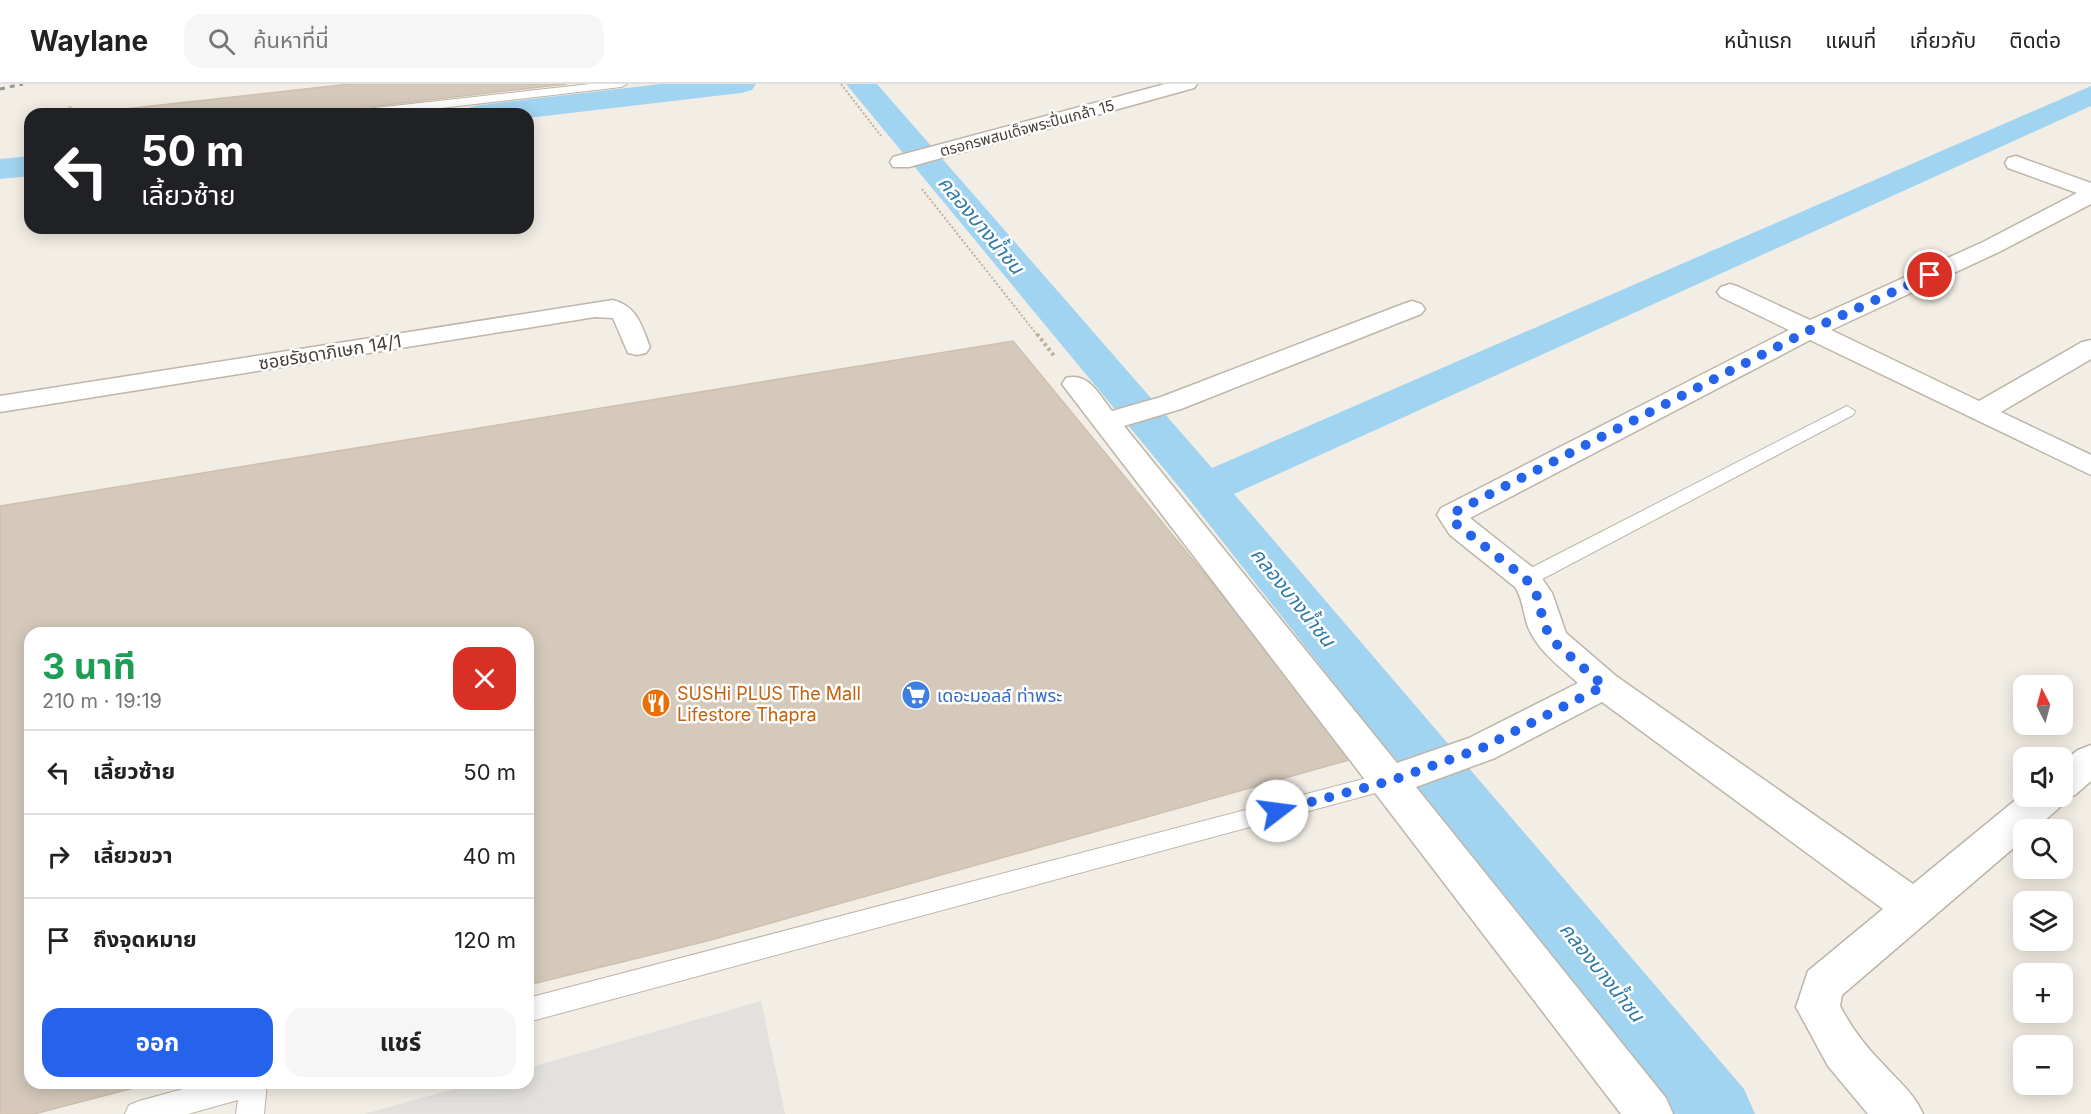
<!DOCTYPE html>
<html lang="th">
<head>
<meta charset="utf-8">
<style>
	:root { --surface:#fff; --page:#f6f6f6; --text:#222; --muted:#767676; --line:#e0e0e0; --accent:#2563eb }
	body { margin:0; font-family:Inter,"Noto Sans Thai",sans-serif; background:var(--page); color:var(--text); height:100vh; display:flex; flex-direction:column; font-size:22px; white-space:nowrap }
	* { box-sizing:border-box; margin:0 }
	p { font-size:20px; color:var(--muted) }
	.icon { flex:none; width:33px; height:33px; fill:none; stroke:currentColor; stroke-width:2; stroke-linecap:round; stroke-linejoin:round }
	.map { position:relative; flex:1; overflow:hidden }
	.details { position:absolute; left:24px; top:543px; width:510px; height:462px; display:flex; flex-direction:column; background:var(--surface); border-radius:18px; box-shadow:0 3px 15px #0003 }
	.details>* { flex:none }
	.hud { position:absolute; left:24px; top:24px; width:510px; height:126px; border-radius:18px; box-shadow:0 3px 15px #0003; background:#202124; color:#fff; overflow:hidden }
	.needle { width:39px; rotate:354deg }
	.controls { position:absolute; left:2013px; top:591px; display:grid; gap:12px }
	.controls a { display:grid; place-items:center; width:60px; height:60px; border-radius:12px; background:var(--surface); box-shadow:0 3px 15px #0003; font-size:30px }
	.pin { position:absolute; display:grid; place-items:center; width:51px; height:51px; color:#fff; margin:-26px; border:3px solid #fff; border-radius:50%; box-shadow:0 2px 6px #0007 }
	.me { position:absolute; width:66px; margin:-33px; rotate:75deg; stroke-linejoin:round; filter:drop-shadow(0 0 4px #0008) }
	.turn { display:flex; align-items:center; gap:21px; height:126px; padding:0 18px; font-size:27px }
	.turn .icon { width:78px; height:78px; stroke-width:2.5 }
	.turn b { display:block; font-size:42px; line-height:51px }
	.round { display:grid; place-items:center; flex:none; width:63px; height:63px; border-radius:18px; background:var(--page) }
	.headline { display:flex; align-items:center; justify-content:space-between; height:102px; padding:0 18px }
	h1 { font-size:36px; font-weight:700; line-height:45px; color:#1e9e55 }
	.primary-button { display:flex; gap:12px; margin-top:auto; padding:12px 18px }
	.primary-button a { flex:1; height:69px; border-radius:18px; background:var(--accent); color:#fff; font-size:24px; font-weight:700; line-height:69px; text-align:center }
	.primary-button a+a { background:var(--page); color:var(--text) }
	ul { padding:0; list-style:none }
	li { display:flex; align-items:center; gap:18px; height:84px; padding:0 18px; border-top:2px solid var(--line) }
	li div { flex:1 }
	li b { display:block; font-size:22px }
	li em { font-style:normal }
	header { display:flex; align-items:center; gap:36px; box-sizing:border-box; height:84px; padding:0 30px; background:var(--surface); border-bottom:2px solid var(--line) }
	header strong { font-size:28px }
	nav { display:flex; gap:33px; margin-inline-start:auto; font-size:21px }
	.search { width:420px; height:54px; background:var(--page); display:flex; align-items:center; gap:15px; box-sizing:border-box; padding:0 21px; border-radius:18px; color:var(--muted); font-size:22px }
	.map>svg:first-child { display:block }
</style>
</head>
<body>
<header>
<strong>Waylane</strong>
<div class="search"><svg class="icon" aria-label="search" viewBox="0 0 24 24"><circle cx="10" cy="10" r="6"/><path d="M15 15l6 6"/></svg>ค้นหาที่นี่</div>
<nav><a>หน้าแรก</a><a>แผนที่</a><a>เกี่ยวกับ</a><a>ติดต่อ</a></nav>
</header>
<div class="map">
<svg width="2091" height="1030" viewBox="0 0 2091 1030">
	<rect width="100%" height="100%" fill="#f3eee5"/>
	<path fill="#e3e1dd" d="M761 917 785 1030H364L475 999H528V984Z"/>
	<g fill="none" stroke-linecap="round" stroke-linejoin="round">
		<g fill="#a1d4f0" fill-rule="evenodd">
			<path d="M661 0H756L752 6 741 9 528 34V30H465L470 23 481 21Z"/>
			<path d="M846 0H877L1212 384 2091 2V22L1234 410 1744 1005 1755 1030H1674L1189 415Z"/>
			<path d="M30 72V92L0 95V75Z"/>
		</g>
	</g>
	<g fill="#d4c9bb" stroke="#cfc0ae" stroke-width="1.5">
		<path d="M350 0H567L307 30H116V26Z"/>
		<path d="M1013 257 1356 674 707 857 528 901V549H30V999H153L34 1030H0V422Z"/>
	</g>
	<g fill="none" stroke-linecap="round" stroke-linejoin="round">
		<g stroke="#beb5a8" stroke-width="2">
			<g id="service">
				<path d="M590 0H627L621 3 389 30H351L357 26Z"/>
				<path d="M70 23 76 27 74 30H62Z"/>
				<path d="M1847 322 1855 327 1853 331 1533 500H1519L1516 495 1519 490Z"/>
				<path d="M1390 688 1398 691 1401 697 1398 703 528 938V914Z"/>
				<path d="M205 999H267L264 1030H236L238 1016 188 1030H125L129 1021 139 1017Z"/>
			</g>
		</g>
		<g stroke="#beb5a8" stroke-width="3">
			<g id="minor">
				<path d="M1165 0H1197L1194 4 909 83H893L890 78 893 73Z"/>
				<path d="M2016 72 2091 99V120L1999 168 1831 246 1979 317 2082 258 2091 256V275L2001 328 2091 371V391L1810 256 1470 434 1537 487 1552 509 1566 549 1616 592 1913 800 2024 709V712H2062V678L2078 666 2091 661V697L2075 711 2065 714 2060 723 2034 746H2024V755L1842 911 1840 922C1851 943 1865 962 1882 979 1897 996 1914 1009 1923 1030H1868L1828 982 1796 923 1808 887 1883 825 1602 618 1495 674 1416 703 1666 1014 1673 1030H1621L1062 300 1066 294C1089 288 1099 311 1112 327L1161 313 1403 220 1412 217 1421 220 1425 225 1421 230 1181 325 1124 342 1397 679 1469 654 1578 599C1559 582 1538 567 1528 543 1523 529 1523 515 1515 503L1450 451 1437 431 1441 424 1789 246 1721 213 1717 208 1721 203 1730 200 1739 203 1810 236 1983 158 2077 109 2008 84 2005 79 2008 74Z"/>
				<path d="M613 216C638 223 641 241 650 263L646 269 637 271 628 269 613 234 595 233 0 328V312Z"/>
			</g>
		</g>
		<g stroke="#c0b099" stroke-width="2" stroke-dasharray="2 2" stroke-linecap="butt">
			<path d="M841 0 881 52"/>
			<path d="M922 105 1038 252"/>
		</g>
		<path stroke="#c0b099" stroke-width="4" stroke-dasharray="3 3" stroke-linecap="butt" d="M1037 250 1055 273"/>
		<use href="#service" fill="#fff" fill-rule="evenodd"/>
		<use href="#minor" fill="#fff" fill-rule="evenodd"/>
		<path stroke="#959595" stroke-width="3" stroke-dasharray="5 5" stroke-linecap="butt" d="M0 5 23 0"/>
	</g>
	<g fill="none" stroke-linecap="round" stroke-linejoin="round">
		<path stroke="#2563eb" stroke-width="10" stroke-dasharray="0 18" d="M1277 727 1390 697 1482 664 1604 602 1554 558 1545 543 1536 509 1526 495 1455 439 1452 431 1455 428 1808 247 1930 191"/>
	</g>
	<defs>
		<g id="supermarket-disc" transform="scale(1.5)"><circle r="9.5" fill="#3f7fe0" stroke="#fff"/><path d="M-6-5.5h2.5l.6 2H6L4.5 2H-2.5L-4.4-4H-6ZM-1.5 3.2a1.3 1.3 0 1 0 .1 0ZM3 3.2a1.3 1.3 0 1 0 .1 0Z" fill="#fff"/></g>
		<g id="restaurant-disc" transform="scale(1.5)"><circle r="9.5" fill="#e8710a" stroke="#fff"/><path d="M-5-6h1v4h1v-4h1v4h1v-4h1v5L-1.5 .5V6h-2V.5L-5-1ZM5-6V6H3V1.5H1.5Q1.5-4 5-6Z" fill="#fff"/></g>
	</defs>
	<g fill-rule="evenodd">
		<use href="#supermarket-disc" x="916" y="611"/>
		<use href="#restaurant-disc" x="656" y="619"/>
	</g>
	<g text-anchor="middle" dominant-baseline="central" stroke-width="5" stroke-linejoin="round" paint-order="stroke">
		<g font-size="15" fill="#453e35" stroke="#fff">
			<text transform="translate(1027 44) rotate(-15)">ตรอกรพสมเด็จพระปื่นเกล้า 15</text>
		</g>
		<g font-size="18" fill="#453e35" stroke="#fff">
			<text transform="translate(330 268) rotate(-9)">ซอยรัชดาภิเษก 14/1</text>
		</g>
		<g font-size="18" fill="#c56008" stroke="#fff" text-anchor="start">
			<text x="677" y="609">SUSHi PLUS The Mall<tspan x="677" dy="21">Lifestore Thapra</tspan></text>
		</g>
		<g font-size="18" fill="#366cbe" stroke="#fff" text-anchor="start">
			<text x="937" y="611">เดอะมอลล์ ท่าพระ</text>
		</g>
		<g font-size="20" font-style="italic" fill="#2e7aa8" stroke="#fff">
			<text transform="translate(981 141) rotate(50)">คลองบางน้ำชน</text>
			<text transform="translate(1293 513) rotate(51)">คลองบางน้ำชน</text>
			<text transform="translate(1602 888) rotate(51)">คลองบางน้ำชน</text>
		</g>
	</g>
</svg>
<div class="controls">
<a><svg class="needle" viewBox="-14 -14 28 28"><path d="M0-13l5 13h-10z" fill="#e53935"/><path d="M0 13l5-13h-10z" fill="#767676"/></svg></a>
<a><svg class="icon" aria-label="sound" viewBox="0 0 24 24"><path d="M4 9h4l5-4v14l-5-4H4zM17 9q2 3 0 6"/></svg></a>
<a><svg class="icon" aria-label="search" viewBox="0 0 24 24"><circle cx="10" cy="10" r="6"/><path d="M15 15l6 6"/></svg></a>
<a><svg class="icon" aria-label="layers" viewBox="0 0 24 24"><path d="M12 4l9 5-9 5-9-5zM3 14l9 5 9-5"/></svg></a>
<a>+</a>
<a>−</a>
</div>
<div class="pin" style="left:1930px;top:191px;background:#d93025"><svg class="icon" aria-label="arrive" viewBox="0 0 24 24"><path d="M6 21V4h12l-3 4 3 4H6"/></svg></div>
<svg class="me" style="left:1277px;top:727px" viewBox="-20 -20 40 40"><circle r="19" fill="#fff"/><path d="M0-13L10 11 0 6-10 11z" fill="#2563eb"/></svg>
<div class="hud">
<div class="turn"><svg class="icon" aria-label="left" viewBox="0 0 24 24"><path d="M17 20v-9H6M10 6l-5 5 5 5"/></svg><div><b>50 m</b>เลี้ยวซ้าย</div></div>
</div>
<section class="details">
<div class="headline"><div><h1>3 นาที</h1><p>210 m · 19:19</p></div><a class="round" style="background:#d93025;color:#fff"><svg class="icon" aria-label="close" viewBox="0 0 24 24"><path d="M6 6l12 12M18 6L6 18"/></svg></a></div>
<ul>
<li><svg class="icon" aria-label="left" viewBox="0 0 24 24"><path d="M17 20v-9H6M10 6l-5 5 5 5"/></svg><div><b>เลี้ยวซ้าย</b></div><em>50 m</em></li>
<li><svg class="icon" aria-label="right" viewBox="0 0 24 24"><path d="M7 20v-9h11M14 6l5 5-5 5"/></svg><div><b>เลี้ยวขวา</b></div><em>40 m</em></li>
<li><svg class="icon" aria-label="arrive" viewBox="0 0 24 24"><path d="M6 21V4h12l-3 4 3 4H6"/></svg><div><b>ถึงจุดหมาย</b></div><em>120 m</em></li>
</ul>
<div class="primary-button"><a>ออก</a><a>แชร์</a></div>
</section>
</div>
</body>
</html>
